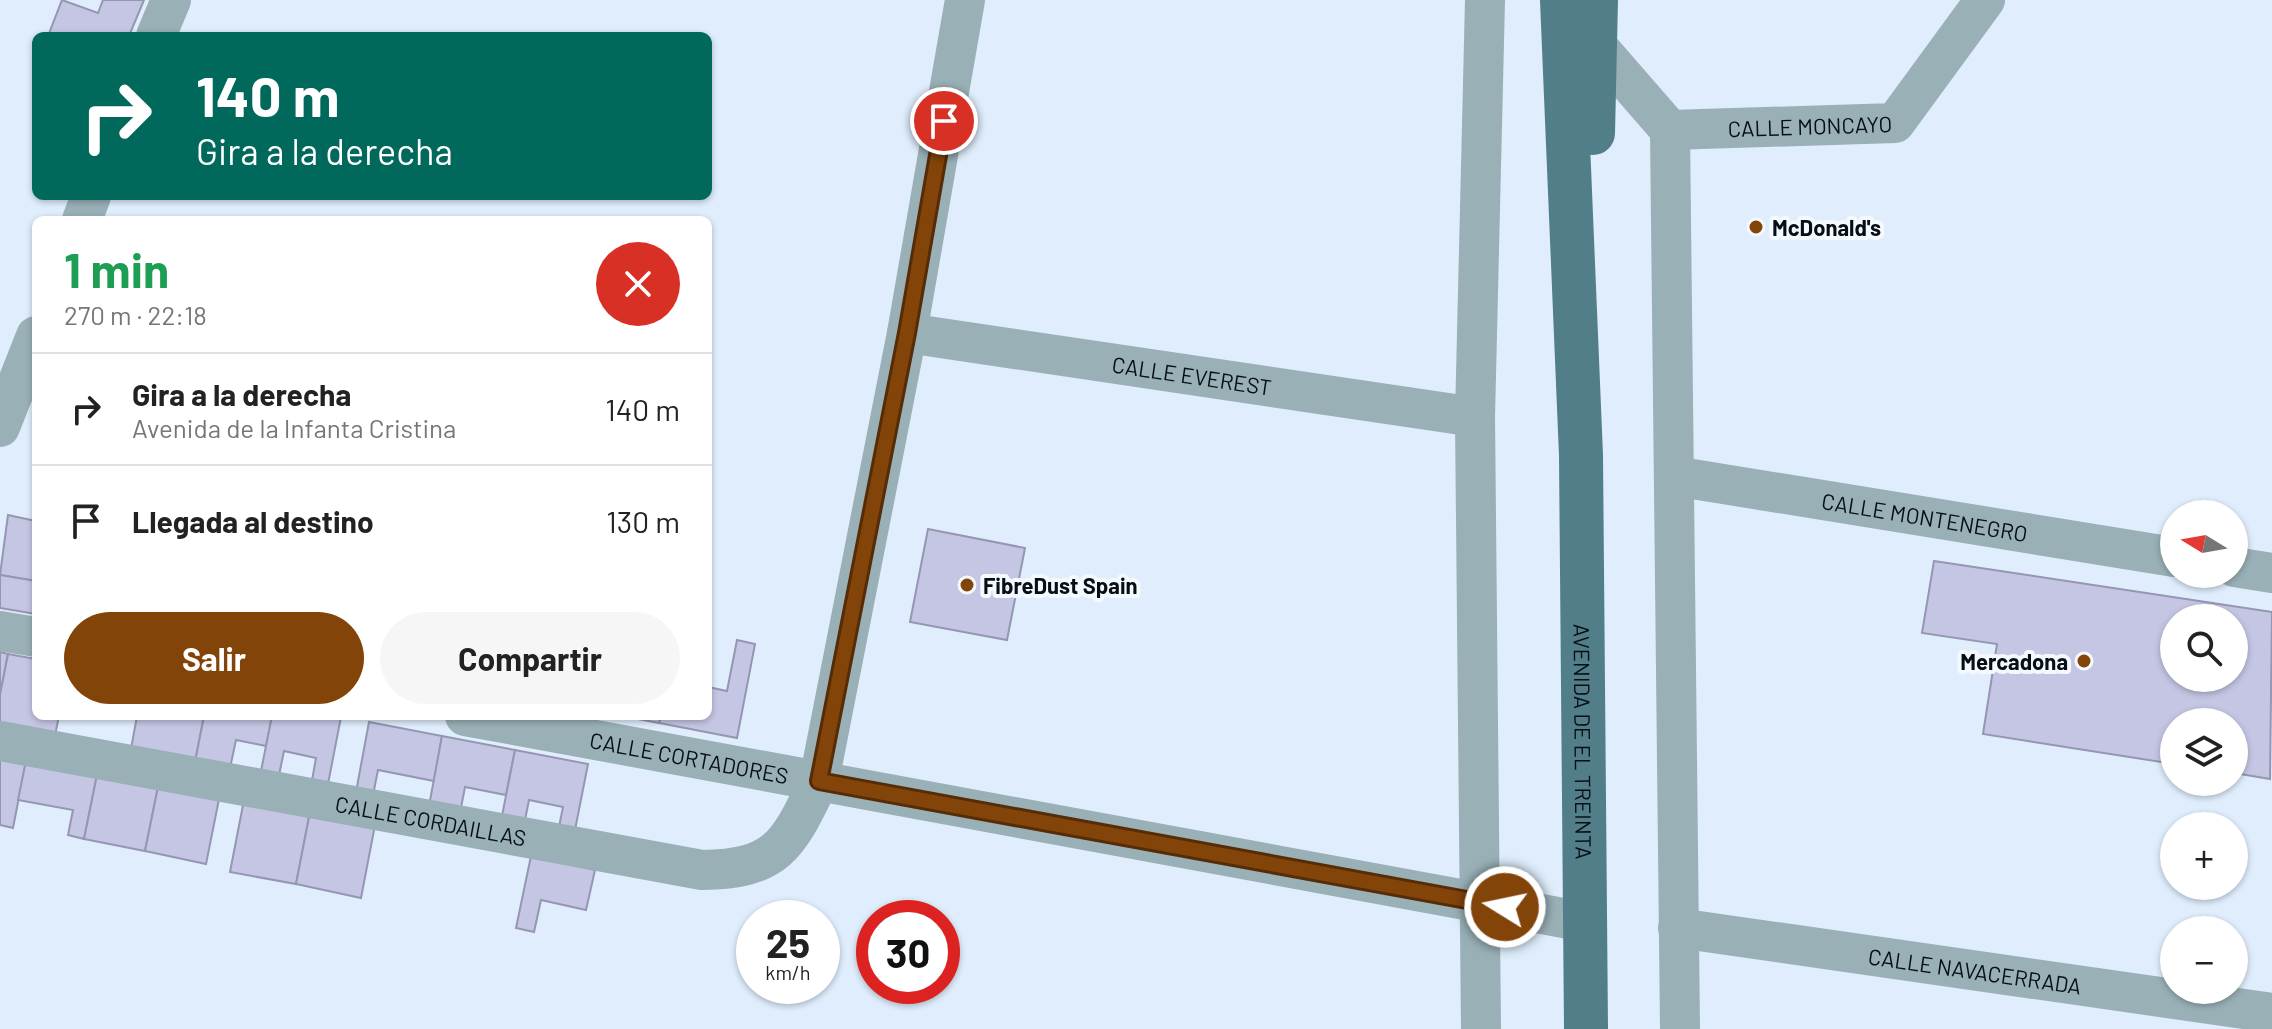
<!DOCTYPE html>
<html lang="es">
<head>
<meta charset="utf-8">
<style>
	:root { --surface:#fff; --page:#f6f6f6; --text:#222; --muted:#767676; --line:#e0e0e0; --accent:#83440a }
	body { margin:0; font-family:Barlow,sans-serif; background:var(--page); color:var(--text); height:100vh; display:flex; flex-direction:column; font-size:30px; white-space:nowrap }
	* { box-sizing:border-box; margin:0 }
	p { font-size:26px; color:var(--muted) }
	.icon { flex:none; width:44px; height:44px; fill:none; stroke:currentColor; stroke-width:2; stroke-linecap:round; stroke-linejoin:round }
	.map { position:relative; flex:1; overflow:hidden }
	.details { position:absolute; left:32px; top:216px; width:680px; height:504px; display:flex; flex-direction:column; background:var(--surface); border-radius:12px; box-shadow:0 2px 6px #0004 }
	.details>* { flex:none }
	.hud { position:absolute; left:32px; top:32px; width:680px; height:168px; border-radius:12px; box-shadow:0 2px 6px #0004; background:#00695c; color:#fff; overflow:hidden }
	.needle { width:52px; rotate:281deg }
	.fabs { position:absolute; left:2160px; top:500px; display:grid; gap:16px }
	.fabs a { display:grid; place-items:center; width:88px; height:88px; border-radius:50%; background:var(--surface); box-shadow:0 2px 6px #0004; font-size:40px }
	.speed { position:absolute; left:736px; top:900px; display:flex; gap:16px; font-size:40px; font-weight:700; text-align:center }
	.speed>* { display:grid; place-content:center; width:104px; height:104px; border-radius:50%; background:var(--surface); box-shadow:0 2px 6px #0004; line-height:1 }
	.speed small { font-size:20px; font-weight:400 }
	.speed .limit { border:12px solid #d22; background:#fff; color:#111 }
	.pin { position:absolute; display:grid; place-items:center; width:68px; height:68px; color:#fff; margin:-34px; border:4px solid #fff; border-radius:50%; box-shadow:0 2px 8px #0007 }
	.me { position:absolute; width:88px; margin:-44px; rotate:280deg; stroke-linejoin:round; filter:drop-shadow(0 0 6px #0008) }
	.turn { display:flex; align-items:center; gap:28px; height:168px; padding:0 32px; font-size:36px }
	.turn .icon { width:104px; height:104px; stroke-width:2.5 }
	.turn b { display:block; font-size:56px; line-height:68px }
	.round { display:grid; place-items:center; flex:none; width:84px; height:84px; border-radius:42px; background:var(--page) }
	.headline { display:flex; align-items:center; justify-content:space-between; height:136px; padding:0 32px }
	h1 { font-size:48px; font-weight:700; line-height:60px; color:#1e9e55 }
	.primary-button { display:flex; gap:16px; margin-top:auto; padding:16px 32px }
	.primary-button a { flex:1; height:92px; border-radius:48px; background:var(--accent); color:#fff; font-size:32px; font-weight:700; line-height:92px; text-align:center }
	.primary-button a+a { background:var(--page); color:var(--text) }
	ul { padding:0; list-style:none }
	li { display:flex; align-items:center; gap:24px; height:112px; padding:0 32px; border-top:2px solid var(--line) }
	li div { flex:1 }
	li b { display:block; font-size:30px }
	li em { font-style:normal }
	.map>svg:first-child { display:block }
</style>
</head>
<body>
<div class="map">
<svg width="2272" height="1029" viewBox="0 0 2272 1029">
	<rect width="100%" height="100%" fill="#dfedfc"/>
	<g fill="#c5c6e4" stroke="#9596b2" stroke-width="2" fill-rule="evenodd">
		<path d="M62 0 98 13 103 0H144L129 36H48Z"/>
		<path d="M8 515 36 521V581L0 575Z"/>
		<path d="M928 529 1025 548 1007 640 910 622Z"/>
		<path d="M1934 561 2272 612 2270 779 2234 773V722H2174V764L1983 734 1997 644 1922 633ZM2174 618H2234V678H2174Z"/>
		<path d="M0 575 36 581V614L0 608Z"/>
		<path d="M737 640 755 644 737 738 659 723 661 716H708V687L727 691Z"/>
		<path d="M0 652 8 654 0 695Z"/>
		<path d="M8 654 36 659V716H59L55 735 0 725V695Z"/>
		<path d="M137 716H204L195 762 131 749Z"/>
		<path d="M204 716H272L266 746 236 740 230 768 195 762Z"/>
		<path d="M272 716 341 717 327 789 311 786 316 758 284 751 278 780 260 776Z"/>
		<path d="M623 716H661L659 723Z"/>
		<path d="M369 722 442 736 434 781 378 770 373 795 356 792Z"/>
		<path d="M442 736 515 750 506 795 465 787 460 813 429 806Z"/>
		<path d="M515 750 588 764 574 835 558 832 563 807 529 800 524 825 501 821Z"/>
		<path d="M0 751 27 756 13 828 0 825Z"/>
		<path d="M27 756 98 770 84 839 68 835 73 810 18 800Z"/>
		<path d="M98 770 159 782 145 851 84 839Z"/>
		<path d="M159 782 220 794 206 864 145 851Z"/>
		<path d="M244 800 310 812 296 884 230 872Z"/>
		<path d="M310 812 375 825 361 898 296 884Z"/>
		<path d="M531 856 595 870 586 910 541 900 534 932 516 928Z"/>
	</g>
	<g fill="none" stroke-linecap="round" stroke-linejoin="round">
		<g stroke="#99b0b7" stroke-width="40">
			<path d="M156 36 171 0"/>
			<path d="M1596 45 1670 130 1680 1029"/>
			<path id="s1" d="M1670 130 1895 123 1985 0"/>
			<path d="M82 220 91 196"/>
			<path id="s2" d="M907 333 1475 417"/>
			<path d="M0 427 36 336"/>
			<path id="s3" d="M1674 476 2174 557"/>
			<path d="M2234 567 2272 573"/>
			<path d="M0 631 36 637"/>
			<path id="s4" d="M465 716 1585 922"/>
			<path id="s5" d="M0 741 702 870C778 869 788 845 819 781L907 333 965 0"/>
			<path id="s6" d="M1678 928 2272 1013"/>
			<path d="M1481 1029 1475 417 1485 0"/>
		</g>
		<g stroke="#527e8a" stroke-width="44">
			<path id="s7" d="M1562 0 1581 455 1586 1029"/>
			<path d="M1593 133 1596 0"/>
		</g>
	</g>
	<g fill="none" stroke-linecap="round" stroke-linejoin="round">
		<g stroke="#552c06" stroke-width="20">
			<path id="route" d="M944 121 907 333 819 781 1505 907"/>
		</g>
		<use href="#route" stroke="#83440a" stroke-width="14"/>
	</g>
	<g fill="#83440a" stroke="#f4f9fe" stroke-width="3">
		<circle cx="1756" cy="227" r="8"/>
		<circle cx="967" cy="585" r="8"/>
		<circle cx="2084" cy="661" r="8"/>
	</g>
	<g text-anchor="middle" dominant-baseline="central" stroke-width="8" stroke-linejoin="round" paint-order="stroke">
		<g font-size="22" fill="#070e16" stroke="#f4f9fe">
			<text stroke="none"><textPath href="#s1" startOffset="140">CALLE MONCAYO</textPath></text>
			<text stroke="none"><textPath href="#s2" startOffset="288">CALLE EVEREST</textPath></text>
			<text stroke="none"><textPath href="#s3" startOffset="254">CALLE MONTENEGRO</textPath></text>
			<text stroke="none"><textPath href="#s7" startOffset="742">AVENIDA DE EL TREINTA</textPath></text>
			<text stroke="none"><textPath href="#s4" startOffset="228">CALLE CORTADORES</textPath></text>
			<text stroke="none"><textPath href="#s5" startOffset="438">CALLE CORDAILLAS</textPath></text>
			<text stroke="none"><textPath href="#s6" startOffset="300">CALLE NAVACERRADA</textPath></text>
		</g>
		<g font-size="22" font-weight="bold" fill="#070e16" stroke="#f4f9fe" text-anchor="start">
			<text x="1772" y="227">McDonald's</text>
			<text x="983" y="585">FibreDust Spain</text>
			<text x="2068" y="661" text-anchor="end">Mercadona</text>
		</g>
	</g>
</svg>
<div class="fabs">
<a><svg class="needle" viewBox="-14 -14 28 28"><path d="M0-13l5 13h-10z" fill="#e53935"/><path d="M0 13l5-13h-10z" fill="#767676"/></svg></a>
<a><svg class="icon" aria-label="search" viewBox="0 0 24 24"><circle cx="10" cy="10" r="6"/><path d="M15 15l6 6"/></svg></a>
<a><svg class="icon" aria-label="layers" viewBox="0 0 24 24"><path d="M12 4l9 5-9 5-9-5zM3 14l9 5 9-5"/></svg></a>
<a>+</a>
<a>−</a>
</div>
<div class="speed"><div>25<small>km/h</small></div><div class="limit">30</div></div>
<div class="pin" style="left:944px;top:121px;background:#d93025"><svg class="icon" aria-label="arrive" viewBox="0 0 24 24"><path d="M6 21V4h12l-3 4 3 4H6"/></svg></div>
<svg class="me" style="left:1505px;top:907px" viewBox="-20 -20 40 40"><circle r="17" fill="#83440a" stroke="#fff" stroke-width="3"/><path d="M0-11L8 9 0 5-8 9z" fill="#fff"/></svg>
<div class="hud">
<div class="turn"><svg class="icon" aria-label="right" viewBox="0 0 24 24"><path d="M7 20v-9h11M14 6l5 5-5 5"/></svg><div><b>140 m</b>Gira a la derecha</div></div>
</div>
<section class="details">
<div class="headline"><div><h1>1 min</h1><p>270 m · 22:18</p></div><a class="round" style="background:#d93025;color:#fff"><svg class="icon" aria-label="close" viewBox="0 0 24 24"><path d="M6 6l12 12M18 6L6 18"/></svg></a></div>
<ul>
<li><svg class="icon" aria-label="right" viewBox="0 0 24 24"><path d="M7 20v-9h11M14 6l5 5-5 5"/></svg><div><b>Gira a la derecha</b><p>Avenida de la Infanta Cristina</p></div><em>140 m</em></li>
<li><svg class="icon" aria-label="arrive" viewBox="0 0 24 24"><path d="M6 21V4h12l-3 4 3 4H6"/></svg><div><b>Llegada al destino</b></div><em>130 m</em></li>
</ul>
<div class="primary-button"><a>Salir</a><a>Compartir</a></div>
</section>
</div>
</body>
</html>
